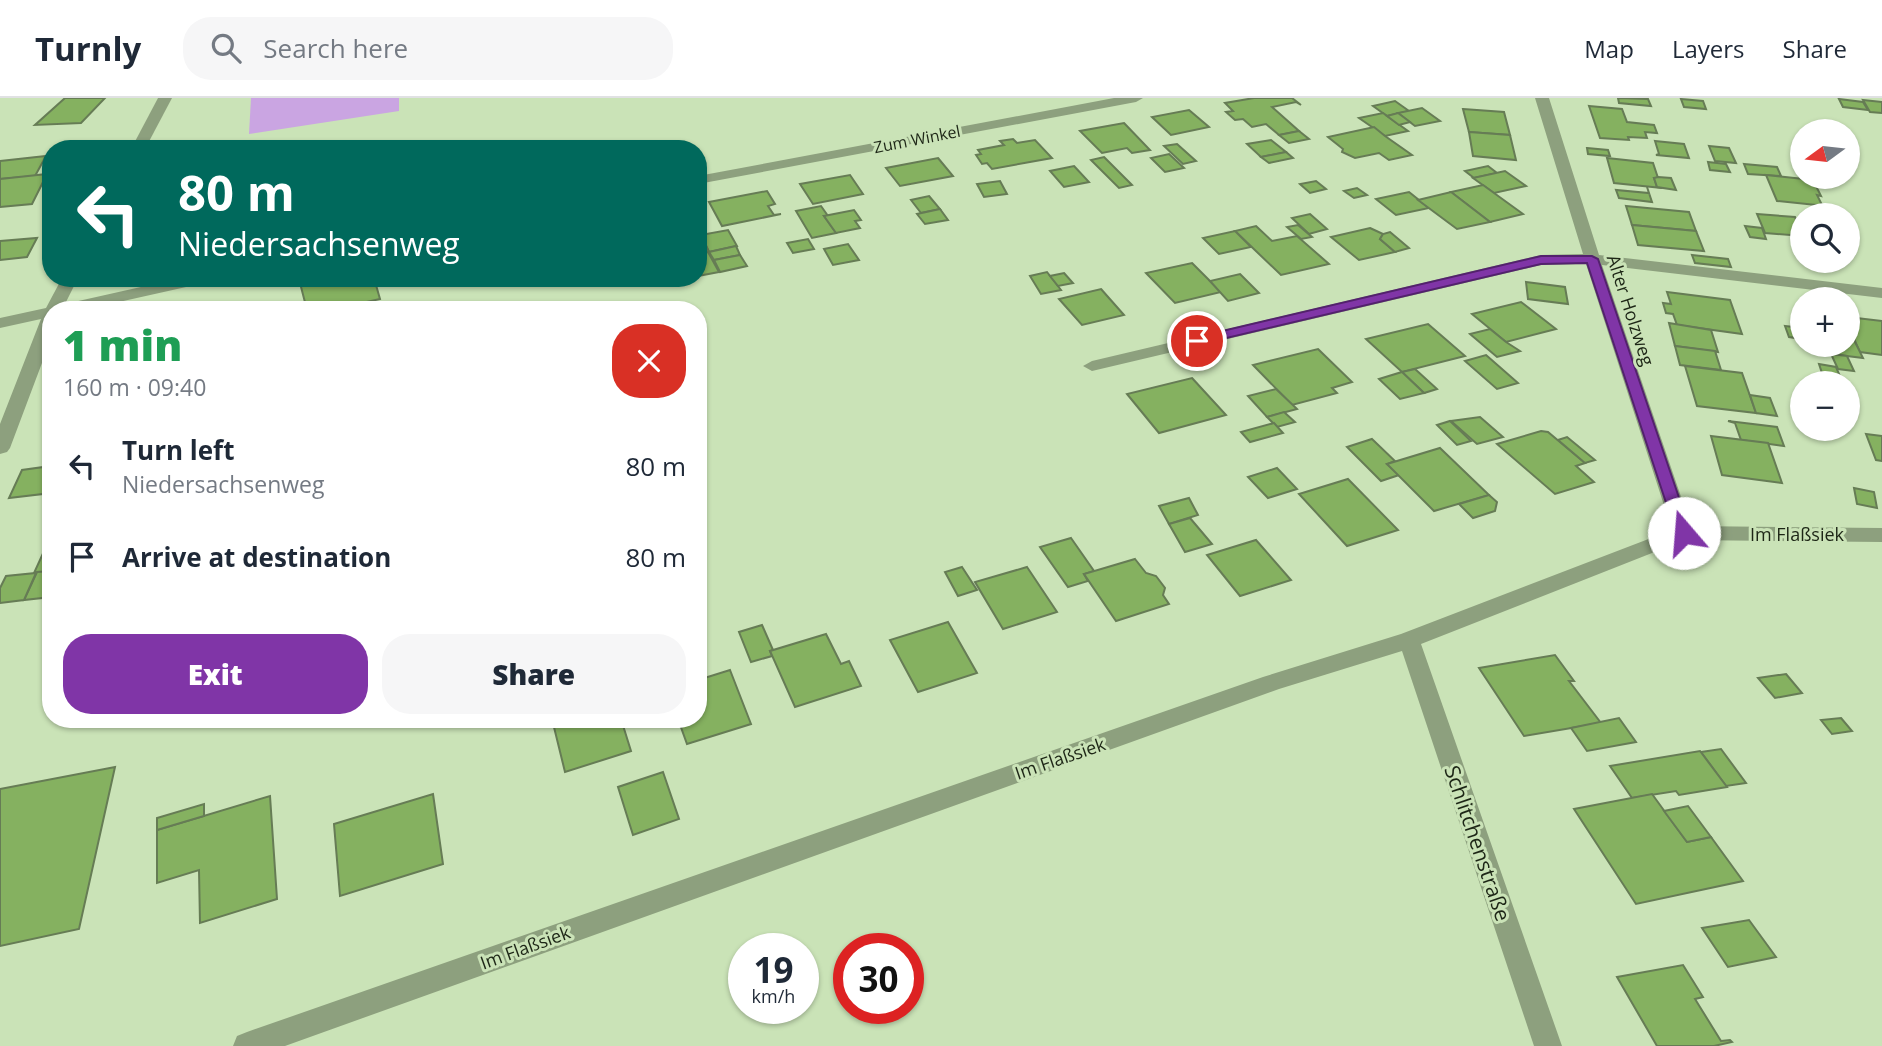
<!DOCTYPE html>
<html lang="en">
<head>
<meta charset="utf-8">
<style>
	:root { --surface:#fff; --page:#f6f6f7; --text:#1f2937; --muted:#747a83; --line:#e0e1e3; --accent:#8035a7 }
	body { margin:0; font-family:"Open Sans",sans-serif; background:var(--page); color:var(--text); height:100vh; display:flex; flex-direction:column; font-size:26px; white-space:nowrap }
	* { box-sizing:border-box; margin:0 }
	p { font-size:23px; color:var(--muted) }
	.icon { flex:none; width:38px; height:38px; fill:none; stroke:currentColor; stroke-width:2; stroke-linecap:round; stroke-linejoin:round }
	.map { position:relative; flex:1; overflow:hidden }
	.side { position:absolute; left:42px; top:203px; width:665px; height:427px; display:flex; flex-direction:column; background:var(--surface); border-radius:28px; box-shadow:0 2px 5px #0004 }
	.side>* { flex:none }
	.hud { position:absolute; left:42px; top:42px; width:665px; height:147px; border-radius:28px; box-shadow:0 2px 5px #0004; background:#00695c; color:#fff; overflow:hidden }
	.needle { width:46px; rotate:255deg }
	.fabs { position:absolute; left:1790px; top:21px; display:grid; gap:14px }
	.fabs a { display:grid; place-items:center; width:70px; height:70px; border-radius:50%; background:var(--surface); box-shadow:0 2px 5px #0004; font-size:35px }
	.speed { position:absolute; left:728px; top:835px; display:flex; gap:14px; font-size:35px; font-weight:700; text-align:center }
	.speed>* { display:grid; place-content:center; width:91px; height:91px; border-radius:50%; background:var(--surface); box-shadow:0 2px 5px #0004; line-height:1 }
	.speed small { font-size:18px; font-weight:400 }
	.speed .limit { border:10px solid #d22; background:#fff; color:#111 }
	.pin { position:absolute; display:grid; place-items:center; width:60px; height:60px; color:#fff; margin:-30px; border:4px solid #fff; border-radius:50%; box-shadow:0 2px 7px #0007 }
	.me { position:absolute; width:77px; margin:-38px; rotate:342deg; stroke-linejoin:round; filter:drop-shadow(0 0 5px #0008) }
	.turn { display:flex; align-items:center; gap:24px; height:147px; padding:0 21px; font-size:32px }
	.turn .icon { width:91px; height:91px; stroke-width:2.5 }
	.turn b { display:block; font-size:49px; line-height:60px }
	.round { display:grid; place-items:center; flex:none; width:74px; height:74px; border-radius:28px; background:var(--page) }
	.overview { display:flex; align-items:center; justify-content:space-between; height:119px; padding:0 21px }
	h1 { font-size:42px; font-weight:800; line-height:52px; color:#1e9e55 }
	.action { display:flex; gap:14px; margin-top:auto; padding:14px 21px }
	.action a { flex:1; height:80px; border-radius:28px; background:var(--accent); color:#fff; font-size:28px; font-weight:800; line-height:80px; text-align:center }
	.action a+a { background:var(--page); color:var(--text) }
	ul { padding:0; list-style:none }
	li { display:flex; align-items:center; gap:21px; height:91px; padding:0 21px }
	li div { flex:1 }
	li b { display:block; font-size:26px }
	li em { font-style:normal }
	header { display:flex; align-items:center; gap:42px; box-sizing:border-box; height:98px; padding:0 35px; background:var(--surface); border-bottom:2px solid var(--line) }
	header strong { font-size:33px }
	nav { display:flex; gap:38px; margin-inline-start:auto; font-size:24px }
	.search { width:490px; height:63px; background:var(--page); display:flex; align-items:center; gap:18px; box-sizing:border-box; padding:0 24px; border-radius:28px; color:var(--muted); font-size:26px }
	.map>svg:first-child { display:block }
</style>
</head>
<body>
<header>
<strong>Turnly</strong>
<div class="search"><svg class="icon" aria-label="search" viewBox="0 0 24 24"><circle cx="10" cy="10" r="6"/><path d="M15 15l6 6"/></svg>Search here</div>
<nav><a>Map</a><a>Layers</a><a>Share</a></nav>
</header>
<div class="map">
<svg width="1882" height="948" viewBox="0 0 1882 948">
	<rect width="100%" height="100%" fill="#cae3b7"/>
	<path fill="#caa5e2" d="M251 0H399V13L249 36Z"/>
	<g fill="#85b160" stroke="#667c55" stroke-width="2">
		<path d="M65 0H105L81 25 35 27Z"/>
		<path d="M1254 0H1292L1301 7 1296 4 1272 9 1299 33 1279 37 1266 26 1252 29 1243 21 1235 22 1226 14 1233 13 1225 5Z"/>
		<path d="M1618 0 1648 1 1651 8 1619 5Z"/>
		<path d="M1681 1 1703 3 1706 11 1684 9Z"/>
		<path d="M1839 1 1863 4 1868 12 1843 9Z"/>
		<path d="M1863 2 1882 4V15L1870 14Z"/>
		<path d="M1395 3 1409 13 1387 18 1373 8Z"/>
		<path d="M1589 8 1622 11 1627 24 1654 27 1657 35 1645 34 1647 40 1628 39 1629 42 1600 40Z"/>
		<path d="M1422 10 1440 23 1415 28 1398 15Z"/>
		<path d="M1463 11 1504 14 1510 37 1469 34Z"/>
		<path d="M1189 12 1209 29 1171 37 1152 19Z"/>
		<path d="M1383 15 1387 18 1408 33 1385 38 1359 20Z"/>
		<path d="M1398 15 1410 24 1399 27 1387 18Z"/>
		<path d="M1124 25 1150 52 1132 55 1127 50 1102 55 1080 33Z"/>
		<path d="M1374 29 1385 38 1412 57 1389 62 1379 55 1355 60 1342 54 1343 51 1328 39Z"/>
		<path d="M1299 33 1309 41 1289 45 1279 37Z"/>
		<path d="M1469 34 1510 37 1516 62 1473 58Z"/>
		<path d="M1013 41 1017 45 1035 42 1052 60 992 71 987 65 982 66 976 57 981 56 978 52 1004 47 1000 43Z"/>
		<path d="M1271 42 1286 54 1261 59 1247 46Z"/>
		<path d="M1655 43 1684 46 1689 60 1656 57 1659 56Z"/>
		<path d="M1177 46 1196 63 1183 66 1164 48Z"/>
		<path d="M1709 48 1729 50 1736 65 1715 63Z"/>
		<path d="M1587 50 1608 52 1610 58 1588 56Z"/>
		<path d="M1286 54 1293 60 1269 65 1261 59Z"/>
		<path d="M1169 56 1184 70 1165 74 1151 60Z"/>
		<path d="M46 58 35 78 0 81V63Z"/>
		<path d="M1104 59 1132 87 1119 90 1091 62Z"/>
		<path d="M938 60 953 78 900 88 886 70Z"/>
		<path d="M1607 60 1653 65 1658 80H1654L1657 89 1662 90 1614 85Z"/>
		<path d="M1708 64 1726 66 1730 74 1710 72Z"/>
		<path d="M1744 66 1777 69 1781 78 1748 76Z"/>
		<path d="M1074 68 1089 84 1064 89 1050 73Z"/>
		<path d="M1488 68 1497 75 1474 80 1465 73Z"/>
		<path d="M1505 73 1526 88 1494 95 1473 80Z"/>
		<path d="M47 76 32 106 0 109V81Z"/>
		<path d="M850 77 863 96 813 106 800 86Z"/>
		<path d="M1766 77 1813 82 1821 98 1817 97 1822 107 1826 108 1777 103Z"/>
		<path d="M1658 79 1671 80 1676 92 1657 89 1654 80Z"/>
		<path d="M1000 83 1007 96 984 99 977 86Z"/>
		<path d="M1316 83 1326 91 1310 95 1300 86Z"/>
		<path d="M1483 87 1494 95 1523 116 1490 124 1451 94Z"/>
		<path d="M1647 89 1652 104 1619 100 1616 92 1649 95Z"/>
		<path d="M1357 90 1367 97 1354 100 1344 93Z"/>
		<path d="M767 93 775 106 768 108 774 117 781 116 722 128 709 104Z"/>
		<path d="M1409 94 1429 110 1396 117 1376 101Z"/>
		<path d="M1451 94 1490 124 1457 131 1418 102Z"/>
		<path d="M929 98 940 111 921 115 911 102Z"/>
		<path d="M821 108 828 118H824L836 135 812 140 796 113Z"/>
		<path d="M1626 108 1689 114 1696 133 1632 127Z"/>
		<path d="M940 111 948 122 925 126 917 116Z"/>
		<path d="M854 112 861 122 855 123 860 130 836 135 824 118Z"/>
		<path d="M1310 116 1327 131 1309 136 1292 120Z"/>
		<path d="M1757 116 1795 119 1802 138 1765 135Z"/>
		<path d="M1298 127 1312 139 1301 141 1287 129Z"/>
		<path d="M1632 127 1696 133 1704 153 1638 147Z"/>
		<path d="M1256 128 1272 143 1297 138 1329 166 1281 177 1235 133Z"/>
		<path d="M1745 128 1762 130 1766 141 1750 139Z"/>
		<path d="M1370 130 1383 136 1380 141 1395 154 1359 162 1331 139Z"/>
		<path d="M728 132 737 148 709 154 701 137Z"/>
		<path d="M1235 133 1251 149 1219 156 1203 140Z"/>
		<path d="M1390 134 1409 150 1395 154 1380 141 1383 136Z"/>
		<path d="M701 137 709 154 698 156V138Z"/>
		<path d="M1792 137 1802 138V161Z"/>
		<path d="M37 140 27 159 0 162V143Z"/>
		<path d="M808 141 814 151 793 155 787 145Z"/>
		<path d="M848 146 859 162 833 167 824 151Z"/>
		<path d="M736 148 740 157 714 162 709 154Z"/>
		<path d="M708 154 719 174 698 178V156Z"/>
		<path d="M740 157 747 168 720 174 714 162Z"/>
		<path d="M1692 157 1728 161 1731 169 1695 165Z"/>
		<path d="M1192 165 1221 194 1175 205 1146 175Z"/>
		<path d="M1047 174 1061 192 1041 196 1030 178Z"/>
		<path d="M1064 175 1073 185 1058 188 1050 178Z"/>
		<path d="M1240 176 1259 195 1228 203 1210 183Z"/>
		<path d="M319 180H374L380 201 362 205 363 212H307L300 185Z"/>
		<path d="M1526 184 1565 189 1568 206 1528 201Z"/>
		<path d="M1101 191 1124 217 1082 227 1059 201Z"/>
		<path d="M1667 194 1730 202 1742 236 1677 227 1673 216 1666 215 1663 205 1671 206Z"/>
		<path d="M1521 204 1556 231 1506 244 1472 216Z"/>
		<path d="M1848 219 1882 223V257L1860 254 1848 228Z"/>
		<path d="M1669 225 1711 232 1718 254 1675 248Z"/>
		<path d="M1428 226 1465 258 1402 274 1366 241Z"/>
		<path d="M1785 228 1802 230V241L1789 239Z"/>
		<path d="M1490 231 1506 244 1520 253 1497 259 1470 236Z"/>
		<path d="M1848 237 1852 238 1863 260 1831 256 1827 247H1848Z"/>
		<path d="M1675 248 1715 253 1721 272 1680 267Z"/>
		<path d="M1318 251 1352 284 1332 290 1337 295 1292 307 1253 267Z"/>
		<path d="M1831 256 1847 258 1854 273 1838 271Z"/>
		<path d="M1486 257 1518 285 1497 291 1465 263Z"/>
		<path d="M1819 266 1836 269 1842 283 1824 281Z"/>
		<path d="M1685 268 1742 275 1756 315 1697 308Z"/>
		<path d="M1415 271 1437 291 1424 295 1402 274Z"/>
		<path d="M1402 274 1424 295 1400 301 1379 281Z"/>
		<path d="M1192 280 1226 317 1159 335 1127 296Z"/>
		<path d="M1276 291 1297 311 1267 319 1248 298Z"/>
		<path d="M1750 297 1770 300 1777 318 1756 315Z"/>
		<path d="M1284 314 1295 324 1277 329 1267 319Z"/>
		<path d="M1480 319 1503 339 1477 346 1451 323Z"/>
		<path d="M1450 323 1471 343 1457 347 1437 327Z"/>
		<path d="M1728 323 1777 329 1784 348 1741 342 1735 325Z"/>
		<path d="M1274 325 1283 335 1250 344 1241 334Z"/>
		<path d="M1541 333 1548 334 1585 365 1576 368 1594 384 1555 396 1497 346Z"/>
		<path d="M1866 336 1882 338V363L1876 362Z"/>
		<path d="M1711 338 1768 345 1782 385 1722 377Z"/>
		<path d="M1567 339 1595 362 1585 365 1558 342Z"/>
		<path d="M1372 341 1395 363 1387 366 1399 377 1381 383 1347 349Z"/>
		<path d="M1440 350 1489 397 1434 413 1387 366Z"/>
		<path d="M51 368V395L9 400 22 372Z"/>
		<path d="M1277 370 1297 391 1268 400 1248 379Z"/>
		<path d="M1348 381 1398 432 1347 448 1299 396Z"/>
		<path d="M1854 390 1874 394 1877 410 1857 406Z"/>
		<path d="M1489 397 1497 404 1495 413 1473 420 1459 406Z"/>
		<path d="M1189 400 1198 417 1169 426 1159 408Z"/>
		<path d="M1190 420 1212 446 1185 454 1169 426Z"/>
		<path d="M51 438V473L34 475Z"/>
		<path d="M1071 440 1094 473 1084 476 1088 483 1068 489 1040 449Z"/>
		<path d="M1256 442 1291 482 1240 498 1207 457Z"/>
		<path d="M1135 461 1146 475 1156 478 1165 490 1163 497 1169 506 1116 523 1084 476Z"/>
		<path d="M962 469 977 492 958 498 945 474Z"/>
		<path d="M1027 469 1057 514 1003 531 975 484Z"/>
		<path d="M51 473V499L24 502 37 474Z"/>
		<path d="M36 475 24 502 0 505V490L6 478Z"/>
		<path d="M948 524 977 575 918 594 890 542Z"/>
		<path d="M762 527 773 552 770 553 772 558 751 564 739 534Z"/>
		<path d="M826 536 841 566 849 563 861 588 795 609 770 553Z"/>
		<path d="M1555 557 1574 583H1569L1601 625 1524 638 1479 570Z"/>
		<path d="M730 572 751 626 687 646 678 621H698V582Z"/>
		<path d="M1786 576 1802 595 1775 600 1758 580Z"/>
		<path d="M1619 620 1636 644 1587 653 1571 630Z"/>
		<path d="M1841 620 1852 633 1832 636 1821 622Z"/>
		<path d="M552 621H621L631 653 565 674Z"/>
		<path d="M1721 651 1746 685 1726 688 1701 654Z"/>
		<path d="M1700 653 1727 689 1679 697 1676 693 1632 700 1610 668Z"/>
		<path d="M115 669 79 831 0 848V691Z"/>
		<path d="M663 674 679 721 633 737 618 689Z"/>
		<path d="M433 696 443 766 340 798 334 726Z"/>
		<path d="M1652 696 1687 744 1711 739 1743 783 1636 806 1574 711Z"/>
		<path d="M270 698 277 801 200 825 199 772 157 785V732Z"/>
		<path d="M204 706V718L157 732V720Z"/>
		<path d="M1688 708 1711 739 1687 744 1664 713Z"/>
		<path d="M1749 822 1776 859 1728 869 1702 830Z"/>
		<path d="M1683 867 1703 899 1695 901 1721 943 1730 942 1732 944 1714 948H1657L1617 879Z"/>
	</g>
	<g fill="none" stroke-linecap="round" stroke-linejoin="round">
		<g fill="#8da07e" fill-rule="evenodd">
			<path d="M158 0H172L145 51H131Z"/>
			<path d="M1114 0H1143L1136 4 698 86V78Z"/>
			<path d="M1535 0H1549L1599 157 1882 190V200L1602 167 1691 428 1882 430V444L1685 442 1421 546 1562 948H1534L1402 553 1279 591 285 948H233L237 938 247 934 1263 579 1401 536 1672 432 1586 166 1541 167 1092 273 1083 268 1092 263 1541 157 1583 156Z"/>
			<path d="M62 180H78L65 206 181 180H212L204 185 83 212H51V241L10 350 7 354 0 356V326L41 221 0 230V220L46 210Z"/>
		</g>
	</g>
	<path fill="#8035a7" stroke="#53226d" stroke-width="2" d="M1541 158H1592L1598 161 1691 435 1689 439 1684 441 1676 435 1587 165 1541 166 1197 247 1191 243 1197 239Z"/>
	<g text-anchor="middle" dominant-baseline="central" stroke-width="6" stroke-linejoin="round" paint-order="stroke">
		<g font-size="16" fill="#1d2616" stroke="#cae3b7">
			<text transform="translate(917 41) rotate(-11)">Zum Winkel</text>
		</g>
		<g font-size="18" fill="#1d2616" stroke="#cae3b7">
			<text transform="translate(1631 212) rotate(72)">Alter Holzweg</text>
			<text x="1797" y="436">Im Flaßsiek</text>
			<text transform="translate(1060 660) rotate(-19)">Im Flaßsiek</text>
			<text transform="translate(525 849) rotate(-20)">Im Flaßsiek</text>
		</g>
		<g font-size="21" fill="#1d2616" stroke="#cae3b7">
			<text transform="translate(1478 745) rotate(71)">Schlitchenstraße</text>
		</g>
	</g>
</svg>
<div class="fabs">
<a><svg class="needle" viewBox="-14 -14 28 28"><path d="M0-13l5 13h-10z" fill="#e53935"/><path d="M0 13l5-13h-10z" fill="#747a83"/></svg></a>
<a><svg class="icon" aria-label="search" viewBox="0 0 24 24"><circle cx="10" cy="10" r="6"/><path d="M15 15l6 6"/></svg></a>
<a>+</a>
<a>−</a>
</div>
<div class="speed"><div>19<small>km/h</small></div><div class="limit">30</div></div>
<div class="pin" style="left:1197px;top:243px;background:#d93025"><svg class="icon" aria-label="arrive" viewBox="0 0 24 24"><path d="M6 21V4h12l-3 4 3 4H6"/></svg></div>
<svg class="me" style="left:1684px;top:435px" viewBox="-20 -20 40 40"><circle r="19" fill="#fff"/><path d="M0-13L10 11 0 6-10 11z" fill="#8035a7"/></svg>
<div class="hud">
<div class="turn"><svg class="icon" aria-label="left" viewBox="0 0 24 24"><path d="M17 20v-9H6M10 6l-5 5 5 5"/></svg><div><b>80 m</b>Niedersachsenweg</div></div>
</div>
<section class="side">
<div class="overview"><div><h1>1 min</h1><p>160 m · 09:40</p></div><a class="round" style="background:#d93025;color:#fff"><svg class="icon" aria-label="close" viewBox="0 0 24 24"><path d="M6 6l12 12M18 6L6 18"/></svg></a></div>
<ul>
<li><svg class="icon" aria-label="left" viewBox="0 0 24 24"><path d="M17 20v-9H6M10 6l-5 5 5 5"/></svg><div><b>Turn left</b><p>Niedersachsenweg</p></div><em>80 m</em></li>
<li><svg class="icon" aria-label="arrive" viewBox="0 0 24 24"><path d="M6 21V4h12l-3 4 3 4H6"/></svg><div><b>Arrive at destination</b></div><em>80 m</em></li>
</ul>
<div class="action"><a>Exit</a><a>Share</a></div>
</section>
</div>
</body>
</html>
